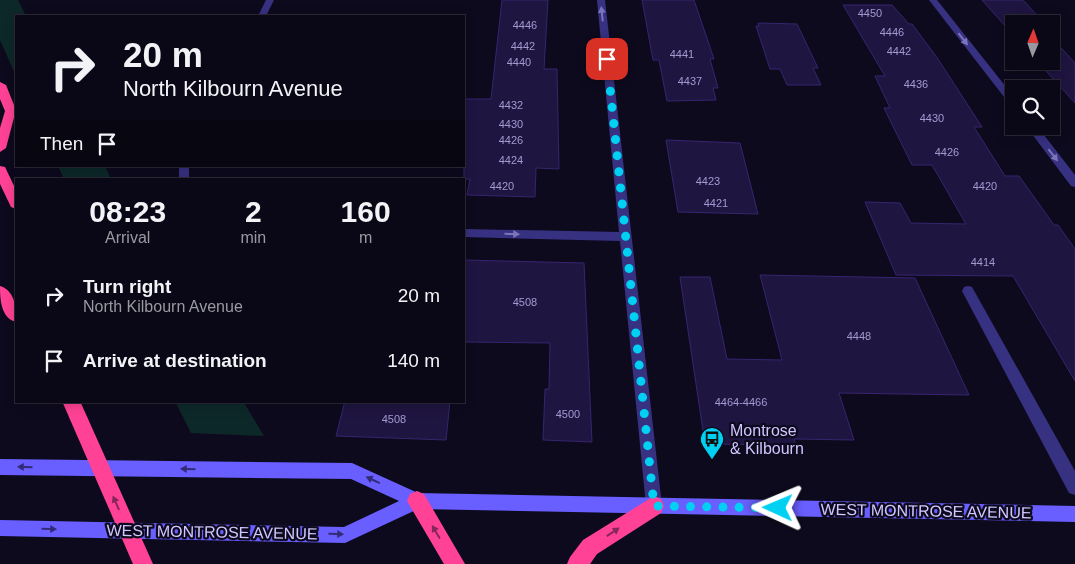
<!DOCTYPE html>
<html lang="en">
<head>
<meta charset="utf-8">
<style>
	:root { --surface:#0a0816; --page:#181623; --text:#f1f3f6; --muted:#999aa1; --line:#2a2935 }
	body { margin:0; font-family:Arial,sans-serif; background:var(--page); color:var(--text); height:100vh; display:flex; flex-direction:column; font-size:19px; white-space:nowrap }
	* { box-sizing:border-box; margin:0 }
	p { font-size:16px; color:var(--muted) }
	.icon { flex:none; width:28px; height:28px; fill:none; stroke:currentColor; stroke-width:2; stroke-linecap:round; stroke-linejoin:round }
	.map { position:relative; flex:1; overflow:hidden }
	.details { position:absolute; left:15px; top:178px; width:450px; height:225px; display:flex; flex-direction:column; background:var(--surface); border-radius:0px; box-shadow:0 2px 12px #0003,0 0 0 1px var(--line) }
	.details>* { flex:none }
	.guide { position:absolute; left:15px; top:15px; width:450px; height:152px; border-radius:0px; box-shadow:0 2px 12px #0003,0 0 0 1px var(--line); background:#0a0816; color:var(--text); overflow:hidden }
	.needle { width:32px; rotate:2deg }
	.controls { position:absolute; left:1005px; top:15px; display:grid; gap:10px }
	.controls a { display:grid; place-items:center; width:55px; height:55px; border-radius:0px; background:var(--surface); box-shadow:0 2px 12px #0003,0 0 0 1px var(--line); font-size:25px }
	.pin { position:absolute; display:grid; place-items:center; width:42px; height:42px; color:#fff; margin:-21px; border-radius:10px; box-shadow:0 2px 8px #0006 }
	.me { position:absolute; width:55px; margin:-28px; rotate:271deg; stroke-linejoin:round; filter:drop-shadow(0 0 4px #0008) }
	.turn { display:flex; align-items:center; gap:18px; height:105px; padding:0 25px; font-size:22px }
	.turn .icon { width:65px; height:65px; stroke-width:2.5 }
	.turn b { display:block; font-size:35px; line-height:42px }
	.then { display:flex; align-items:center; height:48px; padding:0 25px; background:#0003; gap:10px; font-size:19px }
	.eta { display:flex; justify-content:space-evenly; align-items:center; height:85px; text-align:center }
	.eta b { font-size:30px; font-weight:700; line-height:35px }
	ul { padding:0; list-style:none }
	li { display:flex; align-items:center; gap:15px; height:65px; padding:0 25px }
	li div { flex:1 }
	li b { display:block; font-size:19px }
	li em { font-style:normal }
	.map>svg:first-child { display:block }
</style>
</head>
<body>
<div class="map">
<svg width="1075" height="564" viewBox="0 0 1075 564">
	<rect width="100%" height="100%" fill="#0e0a1e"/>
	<g fill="#0d2829">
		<path d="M0 0H18L26 16H16V76L0 40Z"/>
		<path d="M58 166H105L111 179H64Z"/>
		<path d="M175 401H243L264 436 191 433Z"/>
	</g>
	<g fill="#1f1541" stroke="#36256f">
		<path d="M502 0H548L544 69H557L559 169 536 168 535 197 467 195 470 179H464V99H491Z"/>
		<path d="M642 0H694L714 59H710L718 88H713L716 100 667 101 659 60H653Z"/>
		<path d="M982 0H1023L1045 24H1014V36Z"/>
		<path d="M843 5H892L909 24H912L938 59 982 127H974L1005 176H1019L1054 225H1058L1075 249V381L1013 276 896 275 865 202 900 203 911 223 966 224 932 165H912L884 108H890L875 76H885Z"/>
		<path d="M758 23 797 24 818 68H813L821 85H787L780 69H770L756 26H759Z"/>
		<path d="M1051 30 1058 38H1052L1075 63V103L1037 61H1051Z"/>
		<path d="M666 140 740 143 758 214 678 212Z"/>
		<path d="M464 260 584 263 592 442 543 440 545 389H549L550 343 464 342Z"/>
		<path d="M760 275 915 278 969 395 839 393 854 440 794 439 796 445 705 444 680 277H710L727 359 782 360Z"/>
		<path d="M345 401H450L446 440 336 436Z"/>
	</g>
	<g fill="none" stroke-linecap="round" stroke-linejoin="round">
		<path fill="#373181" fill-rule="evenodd" d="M968 286 972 287 1075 471V495L1069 493 962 291 964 287Z"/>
		<g fill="#373181" fill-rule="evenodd">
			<path d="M266 0H274L266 16H258Z"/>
			<path d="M597 0H605L662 506 660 512 654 514 648 512 646 506 620 241 464 237V229L619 232Z"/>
			<path d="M929 0H937L1014 97V107L1011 106Z"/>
			<path d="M1026 126H1037L1075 175V187L1071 186Z"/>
			<rect x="179" y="166" width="10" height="13"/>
		</g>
		<path fill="#695eff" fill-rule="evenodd" d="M0 459 352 463 418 493 1075 506V522L418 509 345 543 0 536V520L344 527 399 501 351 479 0 475Z"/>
		<g fill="#ff4295" fill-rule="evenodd">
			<path d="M0 82 6 85 16 110 6 148 0 152V128L5 111 0 99Z"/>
			<path d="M0 166 5 167 16 190V209L11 207 0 184Z"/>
			<path d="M0 286C16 291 16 309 16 322 1 318 0 300 0 286Z"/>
			<path d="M62 401H80L153 564H133Z"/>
			<path d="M417 491 424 494 465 564H444L407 501 410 494Z"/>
			<path d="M654 496 661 499 664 506 661 513 597 554 590 564H567L570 557 583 540Z"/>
		</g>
	</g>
	<defs><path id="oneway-solid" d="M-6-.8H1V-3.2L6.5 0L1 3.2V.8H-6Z" transform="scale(1.25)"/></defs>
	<g fill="#7c74ba">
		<use href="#oneway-solid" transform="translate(602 14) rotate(-96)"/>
		<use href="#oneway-solid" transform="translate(963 39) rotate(52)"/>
		<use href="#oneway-solid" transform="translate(1053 155) rotate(52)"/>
		<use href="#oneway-solid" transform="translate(512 234) rotate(1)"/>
	</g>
	<g fill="#322c78">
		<use href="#oneway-solid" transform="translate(25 467) rotate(-179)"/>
		<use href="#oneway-solid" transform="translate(188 469) rotate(-179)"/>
		<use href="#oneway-solid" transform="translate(373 480) rotate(-155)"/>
		<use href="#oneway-solid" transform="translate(49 529) rotate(1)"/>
		<use href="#oneway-solid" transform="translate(336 534) rotate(1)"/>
	</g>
	<g fill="#86265a">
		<use href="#oneway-solid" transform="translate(116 503) rotate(-114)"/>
		<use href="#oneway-solid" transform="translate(436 532) rotate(-121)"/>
		<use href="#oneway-solid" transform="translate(613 532) rotate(-33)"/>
	</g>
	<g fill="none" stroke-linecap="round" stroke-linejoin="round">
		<path stroke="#00d1f2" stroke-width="9" stroke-dasharray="0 16.2" d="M607 59 654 506 778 508"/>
	</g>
	<defs>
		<g id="bus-pin" transform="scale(1.25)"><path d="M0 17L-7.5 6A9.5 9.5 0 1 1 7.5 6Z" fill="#00d1f2" stroke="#0e0a1e"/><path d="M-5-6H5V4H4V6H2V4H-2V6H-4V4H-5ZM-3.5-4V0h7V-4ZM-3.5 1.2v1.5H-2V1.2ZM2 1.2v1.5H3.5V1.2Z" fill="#111"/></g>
	</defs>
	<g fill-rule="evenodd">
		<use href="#bus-pin" x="712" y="439"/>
	</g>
	<g text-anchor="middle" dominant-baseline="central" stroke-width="4.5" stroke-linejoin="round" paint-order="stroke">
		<g font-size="11" fill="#a49ad0">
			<text x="870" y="13">4450</text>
			<text x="525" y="25">4446</text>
			<text x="892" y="32">4446</text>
			<text x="523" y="46">4442</text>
			<text x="899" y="51">4442</text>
			<text x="682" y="54">4441</text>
			<text x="519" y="62">4440</text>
			<text x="690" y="81">4437</text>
			<text x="916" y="84">4436</text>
			<text x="511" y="105">4432</text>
			<text x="932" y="118">4430</text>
			<text x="511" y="124">4430</text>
			<text x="511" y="140">4426</text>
			<text x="947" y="152">4426</text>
			<text x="511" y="160">4424</text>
			<text x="708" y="181">4423</text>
			<text x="502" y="186">4420</text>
			<text x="985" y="186">4420</text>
			<text x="716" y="203">4421</text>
			<text x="983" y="262">4414</text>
			<text x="525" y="302">4508</text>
			<text x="859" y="336">4448</text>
			<text x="741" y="402">4464-4466</text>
			<text x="568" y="414">4500</text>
			<text x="394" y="419">4508</text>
		</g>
		<g font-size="16" fill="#d0c7ff" stroke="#0e0a1e" text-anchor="start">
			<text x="730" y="430">Montrose<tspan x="730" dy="18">&amp; Kilbourn</tspan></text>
		</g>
		<g font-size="16" fill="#d0c7ff" stroke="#0e0a1e">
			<text transform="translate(926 511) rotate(1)">WEST MONTROSE AVENUE</text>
			<text transform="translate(212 532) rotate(1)">WEST MONTROSE AVENUE</text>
		</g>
	</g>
</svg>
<div class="controls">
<a><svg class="needle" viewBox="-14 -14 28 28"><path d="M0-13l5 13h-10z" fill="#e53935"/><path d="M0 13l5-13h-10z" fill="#999aa1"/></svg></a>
<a><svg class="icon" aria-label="search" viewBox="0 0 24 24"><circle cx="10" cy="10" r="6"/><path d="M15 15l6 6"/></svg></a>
</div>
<div class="pin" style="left:607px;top:59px;background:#d93025"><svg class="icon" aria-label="arrive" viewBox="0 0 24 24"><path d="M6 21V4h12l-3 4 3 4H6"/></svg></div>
<svg class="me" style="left:778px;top:508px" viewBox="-20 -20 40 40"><path d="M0-17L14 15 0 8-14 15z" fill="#00d1f2" stroke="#fff" stroke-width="4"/></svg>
<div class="guide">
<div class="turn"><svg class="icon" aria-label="right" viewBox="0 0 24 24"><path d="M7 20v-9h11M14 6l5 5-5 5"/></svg><div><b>20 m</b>North Kilbourn Avenue</div></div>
<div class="then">Then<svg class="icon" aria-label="arrive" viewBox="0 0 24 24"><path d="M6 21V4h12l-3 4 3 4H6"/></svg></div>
</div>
<section class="details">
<div class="eta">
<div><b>08:23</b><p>Arrival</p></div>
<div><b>2</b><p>min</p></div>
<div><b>160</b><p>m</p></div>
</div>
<ul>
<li><svg class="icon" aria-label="right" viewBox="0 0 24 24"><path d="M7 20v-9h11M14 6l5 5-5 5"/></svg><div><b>Turn right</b><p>North Kilbourn Avenue</p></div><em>20 m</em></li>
<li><svg class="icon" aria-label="arrive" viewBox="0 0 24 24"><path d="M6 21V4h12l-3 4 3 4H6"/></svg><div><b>Arrive at destination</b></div><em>140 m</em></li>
</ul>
</section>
</div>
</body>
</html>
